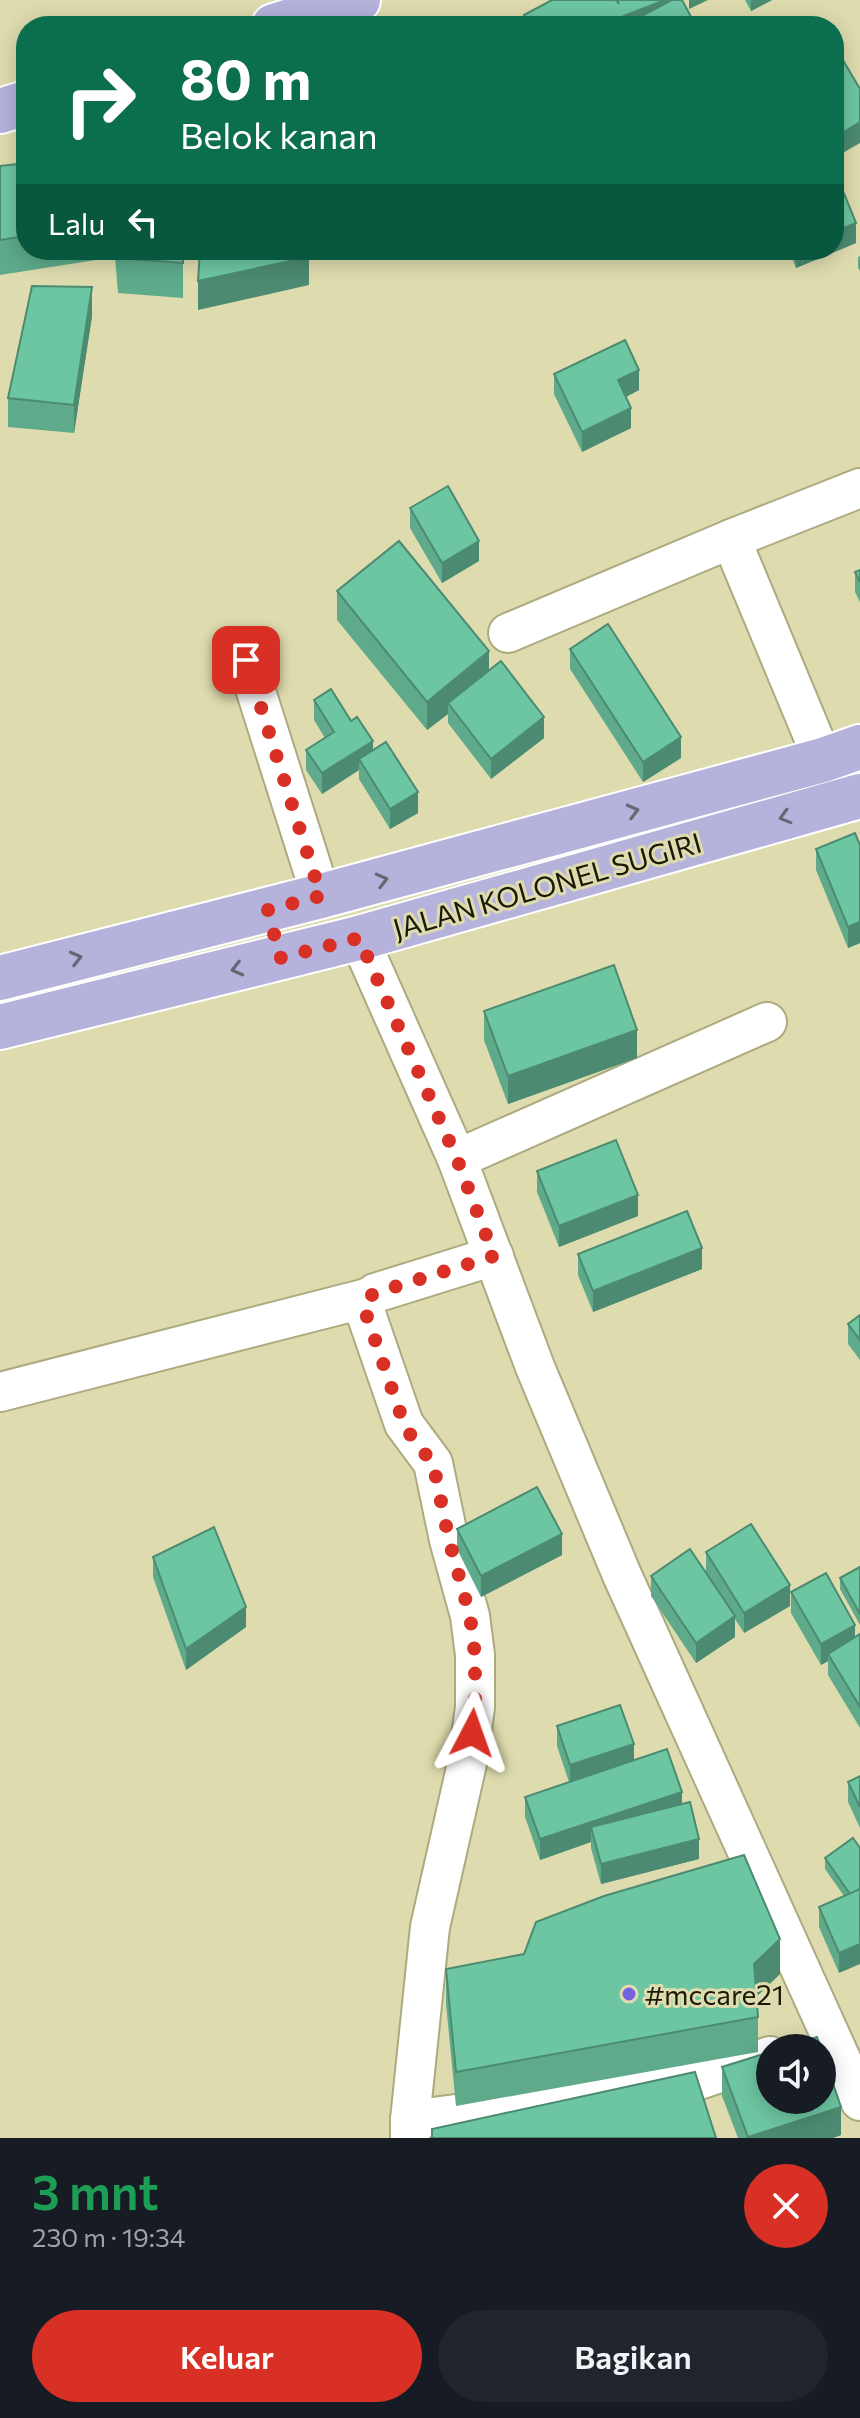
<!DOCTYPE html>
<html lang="id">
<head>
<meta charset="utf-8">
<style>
	:root { --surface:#171b24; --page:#20242c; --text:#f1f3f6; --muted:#9ea1a6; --accent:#d93025 }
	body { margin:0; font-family:Commissioner,sans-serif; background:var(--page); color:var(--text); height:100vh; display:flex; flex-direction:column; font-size:30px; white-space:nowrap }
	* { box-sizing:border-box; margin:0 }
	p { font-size:26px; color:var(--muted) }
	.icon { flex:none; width:44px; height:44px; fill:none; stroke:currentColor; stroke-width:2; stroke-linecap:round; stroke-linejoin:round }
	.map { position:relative; height:2138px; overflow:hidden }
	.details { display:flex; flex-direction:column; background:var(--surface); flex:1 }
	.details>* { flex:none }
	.hud { position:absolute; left:16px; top:16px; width:828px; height:244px; border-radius:32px; box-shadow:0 4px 20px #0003; background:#0b6e4f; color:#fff; overflow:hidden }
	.fabs { position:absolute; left:756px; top:2034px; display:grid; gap:16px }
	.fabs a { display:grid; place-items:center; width:80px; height:80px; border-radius:50%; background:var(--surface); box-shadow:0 4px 20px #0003; font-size:40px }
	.pin { position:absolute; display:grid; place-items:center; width:68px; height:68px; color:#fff; margin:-34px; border-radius:16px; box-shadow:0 4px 12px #0006 }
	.me { position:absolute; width:88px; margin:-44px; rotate:4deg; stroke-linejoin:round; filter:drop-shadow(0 0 6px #0008) }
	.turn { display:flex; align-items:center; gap:28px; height:168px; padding:0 32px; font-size:36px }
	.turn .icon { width:104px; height:104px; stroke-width:2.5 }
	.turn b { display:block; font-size:56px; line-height:68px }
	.then { display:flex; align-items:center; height:76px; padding:0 32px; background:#0003; gap:16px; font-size:30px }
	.round { display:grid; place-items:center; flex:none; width:84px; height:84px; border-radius:42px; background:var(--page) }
	.summary { display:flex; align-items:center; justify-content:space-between; height:136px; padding:0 32px }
	h1 { font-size:48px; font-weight:600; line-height:60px; color:#1e9e55 }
	.cta { display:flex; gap:16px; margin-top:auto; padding:16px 32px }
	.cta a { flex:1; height:92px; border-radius:48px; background:var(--accent); color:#fff; font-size:32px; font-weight:600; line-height:92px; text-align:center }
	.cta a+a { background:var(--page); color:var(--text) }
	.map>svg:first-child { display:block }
</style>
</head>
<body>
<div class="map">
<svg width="860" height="2138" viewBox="0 0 860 2138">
	<rect width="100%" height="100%" fill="#dedcae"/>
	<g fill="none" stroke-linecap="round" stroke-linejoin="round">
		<g stroke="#acaa7e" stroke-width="42">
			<g id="street">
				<path d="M731 539 823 760"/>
				<path d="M508 633 731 539 860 488"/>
				<path d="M246 660 321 896"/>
				<path d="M359 938 457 1159 535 1367 622 1575 860 2101"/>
				<path d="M457 1159 767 1022"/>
				<path d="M0 1392 367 1298"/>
				<path d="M410 2120 687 2084 770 2056"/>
				<path d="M410 2138V2120L430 1927 468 1759 475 1707V1655L470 1616 449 1540 433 1463 404 1424 364 1308 367 1298 375 1293 494 1256"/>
			</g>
		</g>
		<g stroke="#fff" stroke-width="48">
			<g id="primary">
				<path d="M274 26 358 0"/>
				<path d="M0 111 26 103"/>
				<path d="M0 978 321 896 823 760 860 747"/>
				<path d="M0 1027 359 938 860 796"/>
			</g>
		</g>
		<use href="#street" stroke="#fff" stroke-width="38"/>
		<use href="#primary" stroke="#b5b2dc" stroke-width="44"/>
	</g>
	<g fill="#5eaa8b">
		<path d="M745 0H772L751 11Z"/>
		<path d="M524 15 696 26H524Z"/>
		<path d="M26 163V250H183V298L118 293 115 257 0 275V166Z"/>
		<path d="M856 243 796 268 789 250H834Z"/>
		<path d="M860 256V271L858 268V257Z"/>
		<path d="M92 316 74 433 8 427V398Z"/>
		<path d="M554 374 639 390 626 397 631 428 582 452 554 394Z"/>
		<path d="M410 508 479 561 442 583 410 528Z"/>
		<path d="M860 570V602L855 592V572Z"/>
		<path d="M337 591 489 670 544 738 491 779 448 723V714L427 730 337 620Z"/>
		<path d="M570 649 681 758 643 782 570 669Z"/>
		<path d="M314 700 351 721 418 813 390 829 359 779V770L322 794 306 770V750L325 738 314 720Z"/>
		<path d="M860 845V943L848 948 816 870V849Z"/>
		<path d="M484 1011 637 1058 508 1104 484 1040Z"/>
		<path d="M537 1171 638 1216 559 1247 537 1192Z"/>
		<path d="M578 1254 702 1269 593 1312 578 1275Z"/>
		<path d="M860 1315V1360L848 1344V1324Z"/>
		<path d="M457 1529 562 1555 481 1597 457 1549Z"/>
		<path d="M706 1552 790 1606 744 1633 735 1619V1637L696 1663 651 1596V1576L716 1588 706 1572Z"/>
		<path d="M153 1557 246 1627 186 1670 153 1577Z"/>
		<path d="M860 1567V1625L840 1589V1578Z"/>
		<path d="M791 1592 855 1638 860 1634V1728L828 1675V1661L821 1665 791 1613Z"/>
		<path d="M557 1726 634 1760 682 1804 699 1859 601 1884 591 1848V1842L540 1860 525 1817V1797L569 1782 557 1746Z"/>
		<path d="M860 1776V1828L848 1802V1782Z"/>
		<path d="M860 1848 839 1973 819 1927V1907L844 1896 825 1869V1858Z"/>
		<path d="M446 1969 780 1974 757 1996 758 2017V2052L456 2106 446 2004Z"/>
		<path d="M722 2067 841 2135 833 2138H738L722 2096Z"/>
	</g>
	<g fill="#4c8b71">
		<path d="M665 0H675L630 22V26H606L624 16Z"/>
		<path d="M689 0H708L689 9Z"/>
		<path d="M751 0H772L751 11Z"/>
		<path d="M860 122V143L834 158V138Z"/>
		<path d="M856 223V243L796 268V250H834V232Z"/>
		<path d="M309 257V285L198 310V281Z"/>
		<path d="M92 287V316L74 433V405Z"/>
		<path d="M639 370V390L618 401V380Z"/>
		<path d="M631 408V428L582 452V432Z"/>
		<path d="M479 541V561L442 583V563Z"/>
		<path d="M489 651V680L448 703V714L427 730V702Z"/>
		<path d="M544 717V738L491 779V759Z"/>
		<path d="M681 737V758L643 782V762Z"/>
		<path d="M373 741V762L359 759V770L322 794V773Z"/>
		<path d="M418 792V813L390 829V809Z"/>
		<path d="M860 922V943L848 948V927Z"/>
		<path d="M637 1030V1058L508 1104V1076Z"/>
		<path d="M638 1195V1216L559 1247V1226Z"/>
		<path d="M702 1248V1269L593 1312V1291Z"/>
		<path d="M562 1534V1555L481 1597V1576Z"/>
		<path d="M790 1585V1606L744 1633V1613Z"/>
		<path d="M246 1607V1627L186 1670V1649Z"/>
		<path d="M735 1616V1637L696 1663V1643Z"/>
		<path d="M855 1625V1646L828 1654V1661L821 1665V1644Z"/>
		<path d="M634 1744V1764L570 1785V1765Z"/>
		<path d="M682 1792V1812L591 1827V1842L540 1860V1839Z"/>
		<path d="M699 1839V1859L601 1884V1864Z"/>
		<path d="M780 1939V1974L754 1999V1964Z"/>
		<path d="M860 1944V1964L839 1973V1953Z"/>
		<path d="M841 2107V2135L833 2138H748Z"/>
	</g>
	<g fill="#6dc6a2" stroke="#4c8b71" stroke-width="2">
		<path d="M552 0H616L619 4 617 0H665L624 16 606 26H530L524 15Z"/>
		<path d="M672 0H682L696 26H633L630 22Z"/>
		<path d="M834 45 860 89V122L834 138Z"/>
		<path d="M26 163V236L0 240V166Z"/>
		<path d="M837 176 856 223 834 232V177Z"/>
		<path d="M117 250H183V263L118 258Z"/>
		<path d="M200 250H308L309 257 198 281Z"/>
		<path d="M32 286 92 287 74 405 8 398Z"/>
		<path d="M625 340 639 370 618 380 631 408 582 432 554 374Z"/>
		<path d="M448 486 479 541 442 563 410 508Z"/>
		<path d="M399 541 489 651 427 702 337 591Z"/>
		<path d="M860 570V582L855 572Z"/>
		<path d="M608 624 681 737 643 762 570 649Z"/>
		<path d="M501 661 544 717 491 759 448 703Z"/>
		<path d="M331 689 351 721 357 717 373 741 322 773 306 750 334 732 314 700Z"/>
		<path d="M386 742 418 792 390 809 359 759Z"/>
		<path d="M855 833 860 845V922L848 927 816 849Z"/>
		<path d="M614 965 637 1030 508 1076 484 1011Z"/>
		<path d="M616 1140 638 1195 559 1226 537 1171Z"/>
		<path d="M687 1211 702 1248 593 1291 578 1254Z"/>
		<path d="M860 1315V1340L848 1324Z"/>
		<path d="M537 1487 562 1534 481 1576 457 1529Z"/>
		<path d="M751 1524 790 1585 744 1613 706 1552Z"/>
		<path d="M214 1527 246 1607 186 1649 153 1557Z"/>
		<path d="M690 1549 735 1616 696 1643 651 1576Z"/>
		<path d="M860 1567V1614L840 1578Z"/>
		<path d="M826 1573 855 1625 821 1644 791 1592Z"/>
		<path d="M860 1634V1707L828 1654Z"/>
		<path d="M620 1705 634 1744 570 1765 557 1726Z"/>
		<path d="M667 1749 682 1792 540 1839 525 1797Z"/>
		<path d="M860 1776V1807L848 1782Z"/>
		<path d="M690 1802 699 1839 601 1864 591 1827Z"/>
		<path d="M853 1838 860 1848V1889L850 1894 825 1858Z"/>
		<path d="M744 1855 780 1939 754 1964 758 2017 456 2072 446 1969 524 1954 536 1922 604 1896Z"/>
		<path d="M860 1889V1944L839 1953 819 1907Z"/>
		<path d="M817 2037 821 2048H782Z"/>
		<path d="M822 2051 841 2107 748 2137 722 2067 770 2052V2100H822Z"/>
		<path d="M695 2072 716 2138H432V2129Z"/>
	</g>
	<defs><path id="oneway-chevron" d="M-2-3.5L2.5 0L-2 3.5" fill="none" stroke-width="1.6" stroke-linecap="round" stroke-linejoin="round" transform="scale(2)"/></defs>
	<g stroke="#686672">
		<use href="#oneway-chevron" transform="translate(633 811) rotate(-15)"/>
		<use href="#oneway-chevron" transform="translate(785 817) rotate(164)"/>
		<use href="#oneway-chevron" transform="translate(382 880) rotate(-15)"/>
		<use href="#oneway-chevron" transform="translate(76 958) rotate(-14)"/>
		<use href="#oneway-chevron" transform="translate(237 969) rotate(166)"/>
	</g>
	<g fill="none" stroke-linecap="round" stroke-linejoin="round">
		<path stroke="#d93025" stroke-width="14" stroke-dasharray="0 25.2" d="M246 660 321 896 268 910 280 958 359 938 457 1159 494 1256 375 1293 367 1298 364 1308 404 1424 414 1441 433 1463 449 1540 470 1616 475 1655V1707L472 1733"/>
	</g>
	<circle fill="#7564df" stroke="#dedcae" stroke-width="3" cx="629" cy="1994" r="8"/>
	<g text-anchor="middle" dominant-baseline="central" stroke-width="6" stroke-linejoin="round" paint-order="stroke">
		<g font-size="28" fill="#1a1908" stroke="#dedcae">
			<text transform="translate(547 885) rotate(-16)">JALAN KOLONEL SUGIRI</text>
		</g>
		<g font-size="28" fill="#1a1908" stroke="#dedcae" text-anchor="start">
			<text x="645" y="1994">#mccare21</text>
		</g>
	</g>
</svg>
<div class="fabs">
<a><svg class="icon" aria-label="sound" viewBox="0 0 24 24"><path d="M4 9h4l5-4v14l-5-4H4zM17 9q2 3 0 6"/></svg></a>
</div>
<div class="pin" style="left:246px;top:660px;background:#d93025"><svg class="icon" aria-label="arrive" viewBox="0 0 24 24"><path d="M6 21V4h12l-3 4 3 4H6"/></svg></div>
<svg class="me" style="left:472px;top:1733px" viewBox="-20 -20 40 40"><path d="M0-17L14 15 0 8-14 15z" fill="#d93025" stroke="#fff" stroke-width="4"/></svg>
<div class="hud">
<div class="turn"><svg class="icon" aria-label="right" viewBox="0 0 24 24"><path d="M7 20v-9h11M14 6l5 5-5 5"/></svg><div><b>80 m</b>Belok kanan</div></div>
<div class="then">Lalu<svg class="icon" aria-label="left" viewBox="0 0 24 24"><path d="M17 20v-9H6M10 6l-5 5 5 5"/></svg></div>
</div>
</div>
<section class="details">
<div class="summary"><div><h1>3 mnt</h1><p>230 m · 19:34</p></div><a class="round" style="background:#d93025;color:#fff"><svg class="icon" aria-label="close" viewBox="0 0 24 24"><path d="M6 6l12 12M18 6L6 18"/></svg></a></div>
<div class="cta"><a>Keluar</a><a>Bagikan</a></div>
</section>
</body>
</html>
